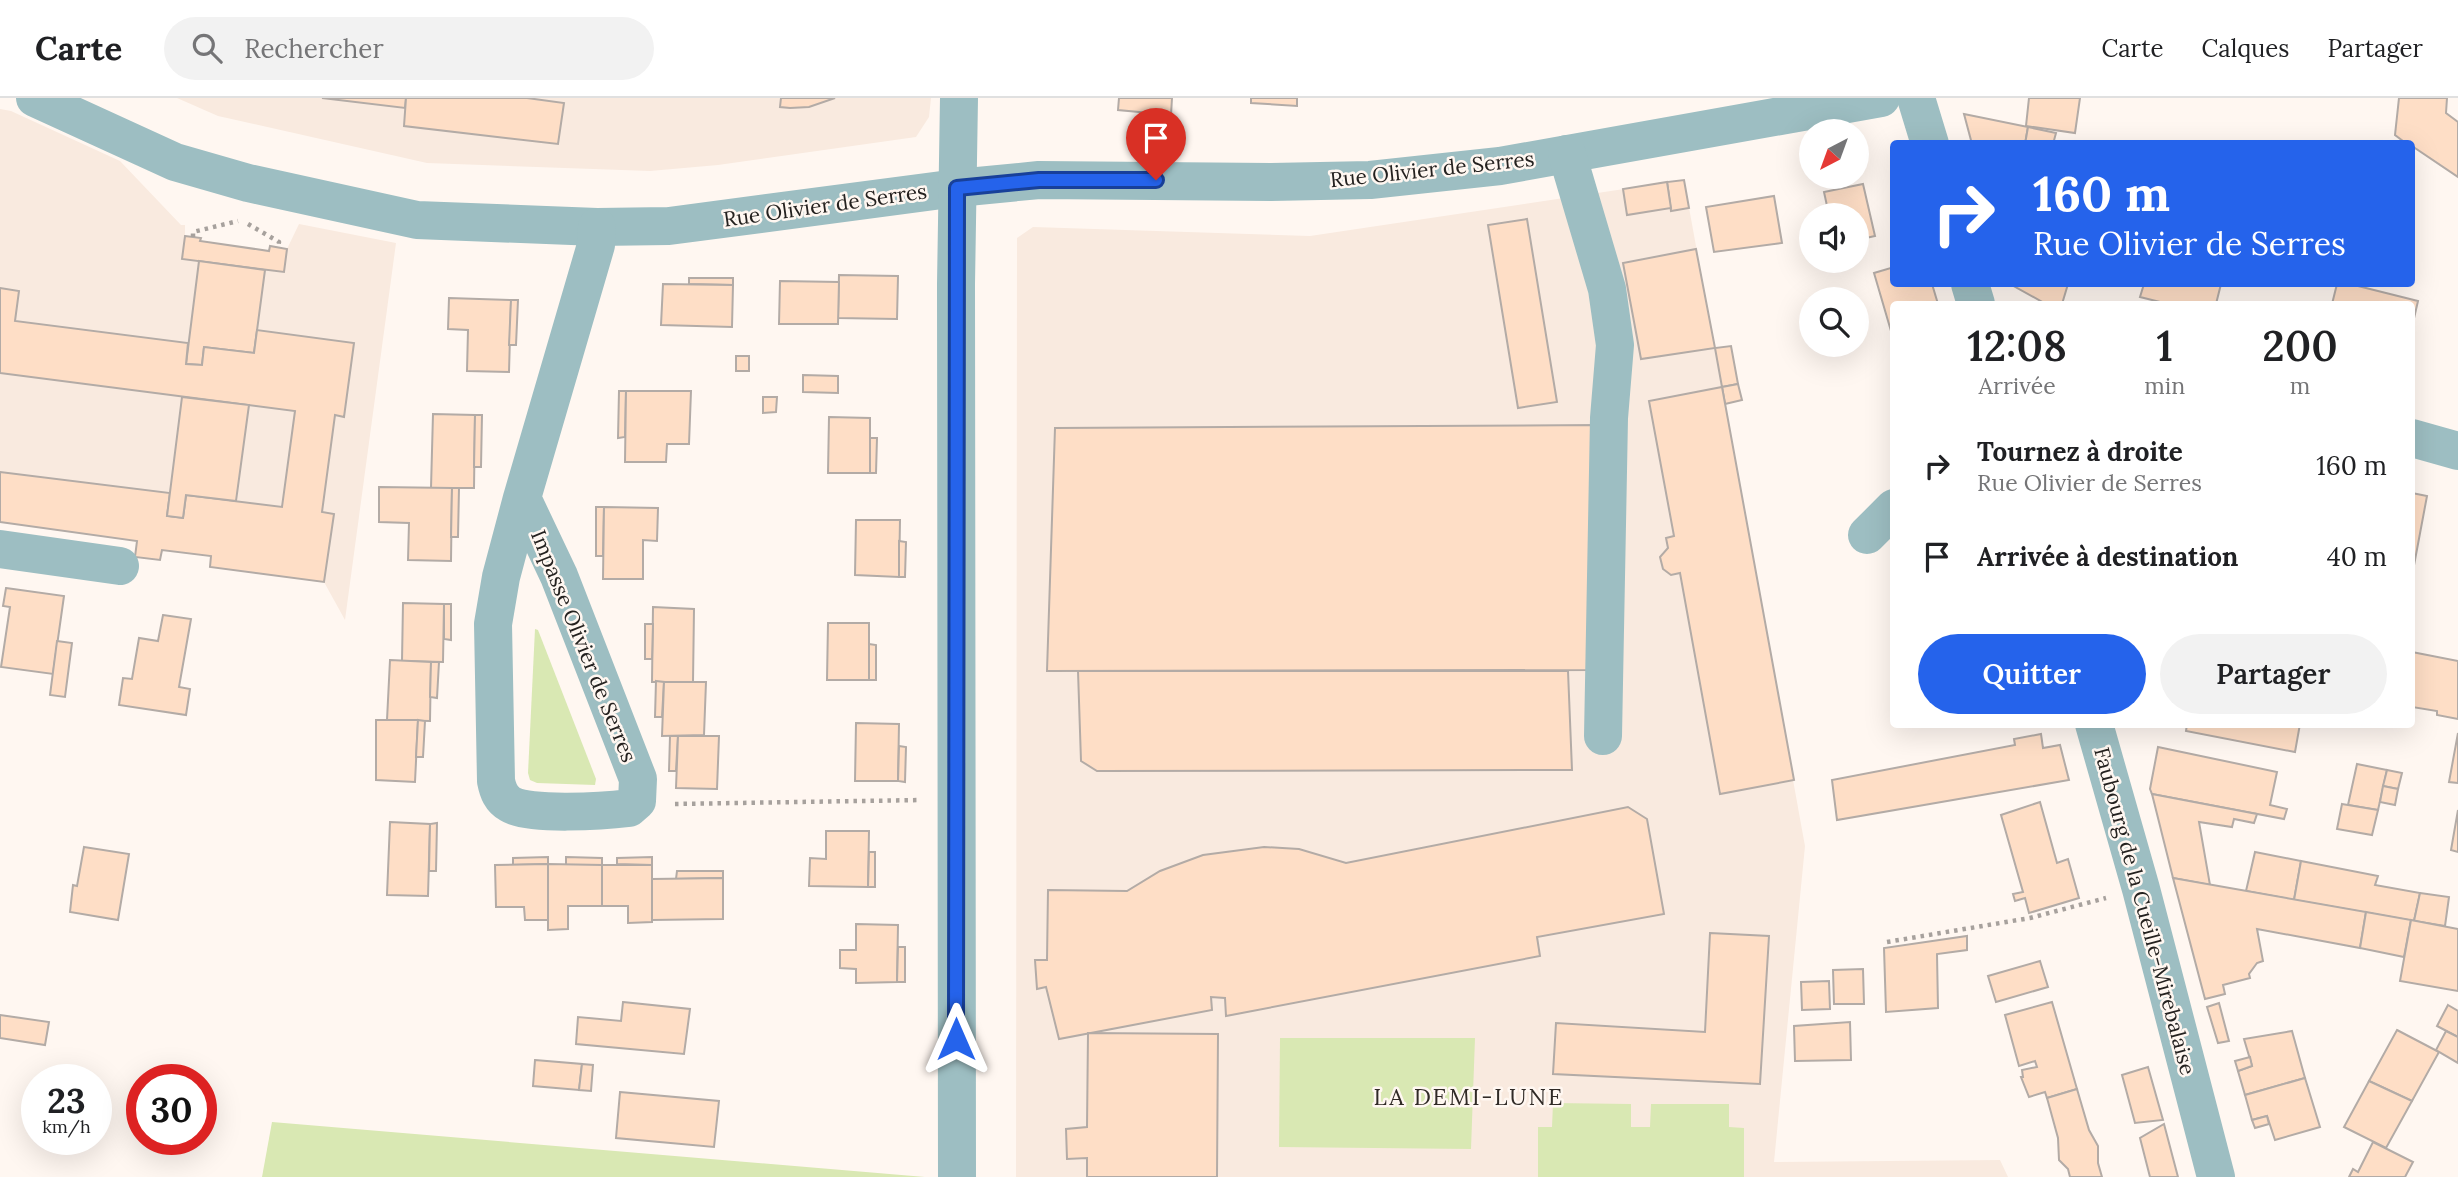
<!DOCTYPE html>
<html lang="fr">
<head>
<meta charset="utf-8">
<style>
	:root { --surface:#fff; --page:#f2f2f2; --text:#202124; --muted:#757577; --line:#e0e0e0; --accent:#2563eb }
	body { margin:0; font-family:Lora,serif; background:var(--page); color:var(--text); height:100vh; display:flex; flex-direction:column; font-size:26px; white-space:nowrap }
	* { box-sizing:border-box; margin:0 }
	p { font-size:23px; color:var(--muted) }
	.icon { flex:none; width:38px; height:38px; fill:none; stroke:currentColor; stroke-width:2; stroke-linecap:round; stroke-linejoin:round }
	.map { position:relative; flex:1; overflow:hidden }
	.panel { position:absolute; left:1890px; top:203px; width:525px; height:427px; display:flex; flex-direction:column; background:var(--surface); border-radius:7px; box-shadow:0 7px 28px #0002 }
	.panel>* { flex:none }
	.guide { position:absolute; left:1890px; top:42px; width:525px; height:147px; border-radius:7px; box-shadow:0 7px 28px #0002; background:#2563eb; color:#fff; overflow:hidden }
	.needle { width:46px; rotate:221deg }
	.controls { position:absolute; left:1799px; top:21px; display:grid; gap:14px }
	.controls a { display:grid; place-items:center; width:70px; height:70px; border-radius:50%; background:var(--surface); box-shadow:0 7px 28px #0002; font-size:35px }
	.speed { position:absolute; left:21px; top:966px; display:flex; gap:14px; font-size:35px; font-weight:700; text-align:center }
	.speed>* { display:grid; place-content:center; width:91px; height:91px; border-radius:50%; background:var(--surface); box-shadow:0 7px 28px #0002; line-height:1 }
	.speed small { font-size:18px; font-weight:400 }
	.speed .limit { border:10px solid #d22; background:#fff; color:#111 }
	.pin { position:absolute; display:grid; place-items:center; width:60px; height:60px; color:#fff; margin:-72px -30px; border-radius:50% 50% 50% 0; rotate:-45deg; box-shadow:0 0 7px #0007 }
	.pin .icon { rotate:45deg }
	.me { position:absolute; width:77px; margin:-38px; rotate:0deg; stroke-linejoin:round; filter:drop-shadow(0 0 5px #0008) }
	.turn { display:flex; align-items:center; gap:24px; height:147px; padding:0 28px; font-size:32px }
	.turn .icon { width:91px; height:91px; stroke-width:2.5 }
	.turn b { display:block; font-size:49px; line-height:60px }
	.eta { display:flex; justify-content:space-evenly; align-items:center; height:119px; text-align:center }
	.eta b { font-size:42px; font-weight:600; line-height:49px }
	.cta { display:flex; gap:14px; margin-top:auto; padding:14px 28px }
	.cta a { flex:1; height:80px; border-radius:42px; background:var(--accent); color:#fff; font-size:28px; font-weight:600; line-height:80px; text-align:center }
	.cta a+a { background:var(--page); color:var(--text) }
	ul { padding:0; list-style:none }
	li { display:flex; align-items:center; gap:21px; height:91px; padding:0 28px }
	li div { flex:1 }
	li b { display:block; font-size:26px }
	li em { font-style:normal }
	header { display:flex; align-items:center; gap:42px; box-sizing:border-box; height:98px; padding:0 35px; background:var(--surface); border-bottom:2px solid var(--line) }
	header strong { font-size:33px }
	nav { display:flex; gap:38px; margin-inline-start:auto; font-size:24px }
	.search { width:490px; height:63px; background:var(--page); display:flex; align-items:center; gap:18px; box-sizing:border-box; padding:0 24px; border-radius:38px; color:var(--muted); font-size:26px }
	.map>svg:first-child { display:block }
</style>
</head>
<body>
<header>
<strong>Carte</strong>
<div class="search"><svg class="icon" aria-label="search" viewBox="0 0 24 24"><circle cx="10" cy="10" r="6"/><path d="M15 15l6 6"/></svg>Rechercher</div>
<nav><a>Carte</a><a>Calques</a><a>Partager</a></nav>
</header>
<div class="map">
<svg width="2458" height="1079" viewBox="0 0 2458 1079">
	<rect width="100%" height="100%" fill="#fff7f1"/>
	<g fill="#f9eadf">
		<path d="M177 0H931L929 19 916 39 718 67 650 73 427 65 218 18Z"/>
		<path d="M0 11 11 13 120 63 181 127H185V138L201 140V143L269 153 270 148 287 151 299 126 396 145 345 522 324 484 210 469V458L163 452 160 462 135 459 137 443 0 424Z"/>
		<path d="M1684 82 1805 748 1774 1064 2000 1062 2008 1079H1016L1017 140 1033 129 1310 138Z"/>
	</g>
	<g fill="#d9e8b3">
		<path d="M535 531 538 532 596 681 595 687 537 685 530 682 528 675Z"/>
		<path d="M1280 940H1475L1471 1051 1279 1049Z"/>
		<path d="M1553 1005 1631 1006V1029H1650L1651 1006H1729V1029L1744 1030V1079H1538V1029H1552Z"/>
		<path d="M272 1024 925 1079H262Z"/>
	</g>
	<g fill="#fedec6" stroke="#b3aba6" stroke-width="2">
		<path d="M322 0H406L405 10Z"/>
		<path d="M406 0H527L564 5 558 46 404 28Z"/>
		<path d="M781 0H835L809 9 790 10 780 9Z"/>
		<path d="M1119 0H1172L1171 17 1118 12Z"/>
		<path d="M1251 0H1297V8L1251 5Z"/>
		<path d="M2029 0H2080L2075 35 2026 28Z"/>
		<path d="M2399 0H2447L2446 15 2458 24V79L2412 48V46H2407L2395 37Z"/>
		<path d="M1964 16 2028 29 2025 46H1972Z"/>
		<path d="M2028 29 2056 35 2053 46H2025Z"/>
		<path d="M1684 82 1689 110 1671 113 1667 84Z"/>
		<path d="M1667 84 1671 110 1627 117 1623 91Z"/>
		<path d="M1863 86 1875 138 1857 142V117H1829L1824 94Z"/>
		<path d="M1774 98 1782 145 1714 154 1706 109Z"/>
		<path d="M1527 121 1557 304 1518 310 1488 127Z"/>
		<path d="M185 138 201 140 200 143 269 153 270 148 287 151 284 174 182 161Z"/>
		<path d="M1696 151 1715 250 1641 261 1623 165Z"/>
		<path d="M199 163 265 172 254 255 204 249 202 267 186 266Z"/>
		<path d="M1894 169V186H1932L1938 206H1894V232L1891 233 1874 175Z"/>
		<path d="M839 177 898 178 897 221 838 220Z"/>
		<path d="M689 180H733V187L689 186Z"/>
		<path d="M780 183 839 184 838 226H779Z"/>
		<path d="M663 186 733 187 732 229 661 227Z"/>
		<path d="M2010 186H2068L2062 206H2046Z"/>
		<path d="M2144 186H2221L2216 206H2168L2140 199Z"/>
		<path d="M2337 186H2350L2418 203 2412 229V206H2332Z"/>
		<path d="M0 190 19 193 15 223 188 245 186 266 202 267 204 249 254 255 257 232 354 245 344 319 335 317 322 414 334 416 324 484 210 469 211 458 162 452 160 462 135 459 137 443 0 424V374L170 395 167 418 183 420 186 397 282 409 295 313 0 275Z"/>
		<path d="M449 200 511 202 509 274 467 273 468 232 448 231Z"/>
		<path d="M511 202H518L516 247H509Z"/>
		<path d="M1731 248 1738 286 1722 289 1715 250Z"/>
		<rect x="736" y="258" width="13" height="15"/>
		<path d="M803 277 838 278V295L803 294Z"/>
		<path d="M1738 286 1742 302 1725 306 1722 289Z"/>
		<path d="M1722 289 1794 682 1720 696 1680 475 1671 477 1663 471 1660 459 1668 450 1666 440 1674 438 1649 303Z"/>
		<path d="M619 293H626L625 339 618 340Z"/>
		<path d="M626 293H691L689 346H667L666 364H625Z"/>
		<path d="M182 299 249 307 236 403 186 397 183 420 167 418Z"/>
		<path d="M763 299H777L776 314 763 315Z"/>
		<path d="M433 316 475 317 474 390H431Z"/>
		<path d="M475 317H482L481 369H474Z"/>
		<path d="M829 319 870 320V375H828Z"/>
		<path d="M1598 327 1593 572 1047 573 1055 330Z"/>
		<path d="M870 340H877L876 375H870Z"/>
		<path d="M379 389 452 390 451 463 408 462 409 425 379 424Z"/>
		<path d="M452 390H459L458 439H451Z"/>
		<path d="M2412 395 2427 398 2412 478Z"/>
		<path d="M596 409H604L603 458H596Z"/>
		<path d="M604 409 658 410 657 443 643 442V481H603Z"/>
		<path d="M856 422H900L899 479 855 477Z"/>
		<path d="M899 443 906 444 905 479H899Z"/>
		<path d="M6 490 64 498 53 576 1 569 10 509 3 508Z"/>
		<path d="M403 505 444 506 443 564 402 563Z"/>
		<path d="M444 506H451V542L444 541Z"/>
		<path d="M653 509 694 511 693 584H652Z"/>
		<path d="M163 517 191 521 179 589 190 591 186 617 119 607 123 580 132 581 139 540 158 543Z"/>
		<path d="M828 525H869V582H827Z"/>
		<path d="M645 526H653L652 561H645Z"/>
		<path d="M57 543 72 545 65 599 50 597Z"/>
		<path d="M869 546 876 547V582H869Z"/>
		<path d="M2412 554 2458 563V621L2437 617V613L2412 609Z"/>
		<path d="M390 562 431 564 430 623 387 622Z"/>
		<path d="M431 564H439L437 600 430 599Z"/>
		<path d="M1078 573H1568L1572 672 1097 673 1081 663Z"/>
		<path d="M656 583 664 584 662 619H655Z"/>
		<path d="M664 584H706L704 637 662 638Z"/>
		<path d="M376 622H418L415 684 376 682Z"/>
		<path d="M418 622 425 623 423 659H416Z"/>
		<path d="M856 625 899 626 898 683H855Z"/>
		<path d="M2187 626H2300L2295 654 2186 633Z"/>
		<path d="M2458 635V685L2449 684Z"/>
		<path d="M2041 636 2043 650 2060 647 2069 682 1837 722 1832 682 2015 647 2014 641Z"/>
		<path d="M670 638H678L676 673H669Z"/>
		<path d="M678 638H719L717 691 676 690Z"/>
		<path d="M899 648 906 649 905 684 898 683Z"/>
		<path d="M2158 649 2277 674 2270 707 2287 711 2284 721 2152 696 2150 691Z"/>
		<path d="M2357 666 2387 672 2378 712 2348 707Z"/>
		<path d="M2387 672 2402 675 2398 691 2383 688Z"/>
		<path d="M2383 688 2398 691 2395 707 2380 704Z"/>
		<path d="M2152 696 2257 716 2254 725 2234 721 2232 729 2199 724 2210 787 2173 780Z"/>
		<path d="M2040 704 2057 765 2068 761 2079 800 2029 815 2025 800 2015 803 2013 796 2023 794 2001 717Z"/>
		<path d="M2342 706 2378 712 2372 737 2337 731Z"/>
		<path d="M1628 709 1647 721 1664 816 1537 839 1540 858 1226 918 1225 900 1211 899 1212 912 1059 941 1046 889 1037 891 1035 862H1047L1048 792 1127 793 1160 773 1203 757 1264 749 1299 751 1346 765Z"/>
		<path d="M2458 712V754L2451 752Z"/>
		<path d="M390 724 430 726 428 798 387 797Z"/>
		<path d="M437 725 436 773H429L430 726Z"/>
		<path d="M826 733H869L868 789 809 788 810 760 826 761Z"/>
		<path d="M84 749 129 756 118 822 70 814 73 787 77 788Z"/>
		<path d="M869 754H875V789H868Z"/>
		<path d="M2255 754 2301 763 2294 802 2246 793Z"/>
		<path d="M548 759V766L513 767V760Z"/>
		<path d="M566 759 602 760V767H566Z"/>
		<path d="M652 759V767L617 766V760Z"/>
		<path d="M2301 763 2378 778 2375 787 2420 795 2414 823 2294 802Z"/>
		<path d="M548 766V822H525L524 809H496L495 767Z"/>
		<path d="M548 766 602 767V808H568V831L548 832Z"/>
		<path d="M602 767H652V824L628 825V808H602Z"/>
		<path d="M677 773H723V780L676 781Z"/>
		<path d="M723 780V821L652 822V781Z"/>
		<path d="M2173 780 2366 814 2360 850 2257 831 2263 863 2257 865 2249 876 2250 880 2223 887 2225 896 2205 901Z"/>
		<path d="M2420 795 2449 799 2445 828 2414 823Z"/>
		<path d="M2366 814 2411 822 2404 859 2360 850Z"/>
		<path d="M2411 822 2458 831V893L2400 883Z"/>
		<path d="M856 826 898 827 897 884 856 885V871L840 870V852H856Z"/>
		<path d="M1710 835 1769 838 1760 986 1553 976 1556 925 1705 934Z"/>
		<path d="M1967 838V852L1937 856 1938 910 1886 914 1884 850Z"/>
		<path d="M898 849H905V884H897Z"/>
		<path d="M2040 863 2048 889 1996 904 1988 878Z"/>
		<path d="M1863 871 1864 906H1834L1833 872Z"/>
		<path d="M1829 883 1830 911 1802 912 1801 884Z"/>
		<path d="M623 904 690 911 684 956 576 946 578 919 621 923Z"/>
		<path d="M2052 904 2077 991 2047 1000 2045 994 2029 999 2021 979H2023L2022 972 2037 969 2035 963 2019 968 2005 917Z"/>
		<path d="M2219 905 2229 943 2218 945 2207 909Z"/>
		<path d="M2448 907 2458 913V939L2437 928Z"/>
		<path d="M0 917 49 924 45 947 0 940Z"/>
		<path d="M1850 924 1851 962 1795 963 1794 928Z"/>
		<path d="M2397 932 2439 954 2412 1003 2369 983Z"/>
		<path d="M2292 933 2305 980 2245 997 2238 973 2252 968 2244 941Z"/>
		<path d="M2446 933 2458 939V965L2436 952Z"/>
		<path d="M1088 935 1218 936 1217 1079H1087V1060L1067 1061 1066 1031 1087 1029Z"/>
		<path d="M2250 959 2252 968 2238 973 2235 963Z"/>
		<path d="M535 962 582 966 579 992 533 988Z"/>
		<path d="M582 966 593 967 591 993 579 992Z"/>
		<path d="M2148 969 2163 1022 2135 1025 2122 977Z"/>
		<path d="M2305 980 2320 1029 2275 1042 2267 1018 2252 1022 2245 997Z"/>
		<path d="M2369 983 2412 1003 2386 1050 2344 1029Z"/>
		<path d="M2077 991 2089 1032 2098 1048V1065L2102 1079H2070L2068 1071 2059 1062 2058 1040 2047 1000Z"/>
		<path d="M620 994 719 1003 714 1049 616 1040Z"/>
		<path d="M2267 1018 2269 1026 2255 1030 2252 1022Z"/>
		<path d="M2164 1026 2178 1079H2150L2140 1040Z"/>
		<path d="M2373 1044 2413 1064 2405 1079H2349L2353 1071 2358 1074Z"/>
	</g>
	<g fill="none" stroke-linecap="round" stroke-linejoin="round">
		<g stroke="#a7a19d" stroke-width="4.5" stroke-dasharray="3.5 5" stroke-linecap="butt">
			<path d="M248 126 279 144 278 149"/>
			<path d="M193 139V134L238 123"/>
			<path d="M675 706 921 702"/>
			<path d="M1887 844 2030 820 2106 800"/>
		</g>
		<g stroke="#9dbec2" stroke-width="38">
			<path d="M35 0 175 64 248 85 417 122 597 129 669 128 957 90 1039 82 1271 84 1370 82 1500 68 1881 0"/>
			<path d="M1916 0 1930 46"/>
			<path d="M1567 56 1607 191 1615 247 1609 320 1603 638"/>
			<path d="M1970 186 1976 206"/>
			<path d="M2412 340 2458 353"/>
			<path d="M522 400 501 479 493 526 496 683C498 693 501 701 510 706 528 718 605 713 629 710L637 703 638 681 559 478 522 400 596 147 597 129"/>
			<path d="M1867 437 1894 410"/>
			<path d="M0 451 120 468"/>
			<path d="M2094 626 2141 791 2216 1079"/>
			<path d="M957 1079 956 186 959 0"/>
		</g>
	</g>
	<g fill="none" stroke-linecap="round" stroke-linejoin="round">
		<g stroke="#184099" stroke-width="18">
			<path id="route" d="M956 941 957 90 1039 82H1156"/>
		</g>
		<use href="#route" stroke="#2563eb" stroke-width="12"/>
	</g>
	<g text-anchor="middle" dominant-baseline="central" stroke-width="5" stroke-linejoin="round" paint-order="stroke">
		<g font-size="21" fill="#24211f" stroke="#fff7f1">
			<text transform="translate(1432 71) rotate(-6)">Rue Olivier de Serres</text>
			<text transform="translate(825 107) rotate(-8)">Rue Olivier de Serres</text>
			<text transform="translate(584 548) rotate(68)">Impasse Olivier de Serres</text>
			<text transform="translate(2145 813) rotate(75)">Faubourg de la Cueille-Mirebalaise</text>
		</g>
		<g font-size="23" letter-spacing="2" fill="#302a26" stroke="#fff7f1">
			<text x="1469" y="998">LA DEMI-LUNE</text>
		</g>
	</g>
</svg>
<div class="controls">
<a><svg class="needle" viewBox="-14 -14 28 28"><path d="M0-13l5 13h-10z" fill="#e53935"/><path d="M0 13l5-13h-10z" fill="#757577"/></svg></a>
<a><svg class="icon" aria-label="sound" viewBox="0 0 24 24"><path d="M4 9h4l5-4v14l-5-4H4zM17 9q2 3 0 6"/></svg></a>
<a><svg class="icon" aria-label="search" viewBox="0 0 24 24"><circle cx="10" cy="10" r="6"/><path d="M15 15l6 6"/></svg></a>
</div>
<div class="speed"><div>23<small>km/h</small></div><div class="limit">30</div></div>
<div class="pin" style="left:1156px;top:82px;background:#d93025"><svg class="icon" aria-label="arrive" viewBox="0 0 24 24"><path d="M6 21V4h12l-3 4 3 4H6"/></svg></div>
<svg class="me" style="left:956px;top:941px" viewBox="-20 -20 40 40"><path d="M0-17L14 15 0 8-14 15z" fill="#2563eb" stroke="#fff" stroke-width="4"/></svg>
<div class="guide">
<div class="turn"><svg class="icon" aria-label="right" viewBox="0 0 24 24"><path d="M7 20v-9h11M14 6l5 5-5 5"/></svg><div><b>160 m</b>Rue Olivier de Serres</div></div>
</div>
<section class="panel">
<div class="eta">
<div><b>12:08</b><p>Arrivée</p></div>
<div><b>1</b><p>min</p></div>
<div><b>200</b><p>m</p></div>
</div>
<ul>
<li><svg class="icon" aria-label="right" viewBox="0 0 24 24"><path d="M7 20v-9h11M14 6l5 5-5 5"/></svg><div><b>Tournez à droite</b><p>Rue Olivier de Serres</p></div><em>160 m</em></li>
<li><svg class="icon" aria-label="arrive" viewBox="0 0 24 24"><path d="M6 21V4h12l-3 4 3 4H6"/></svg><div><b>Arrivée à destination</b></div><em>40 m</em></li>
</ul>
<div class="cta"><a>Quitter</a><a>Partager</a></div>
</section>
</div>
</body>
</html>
